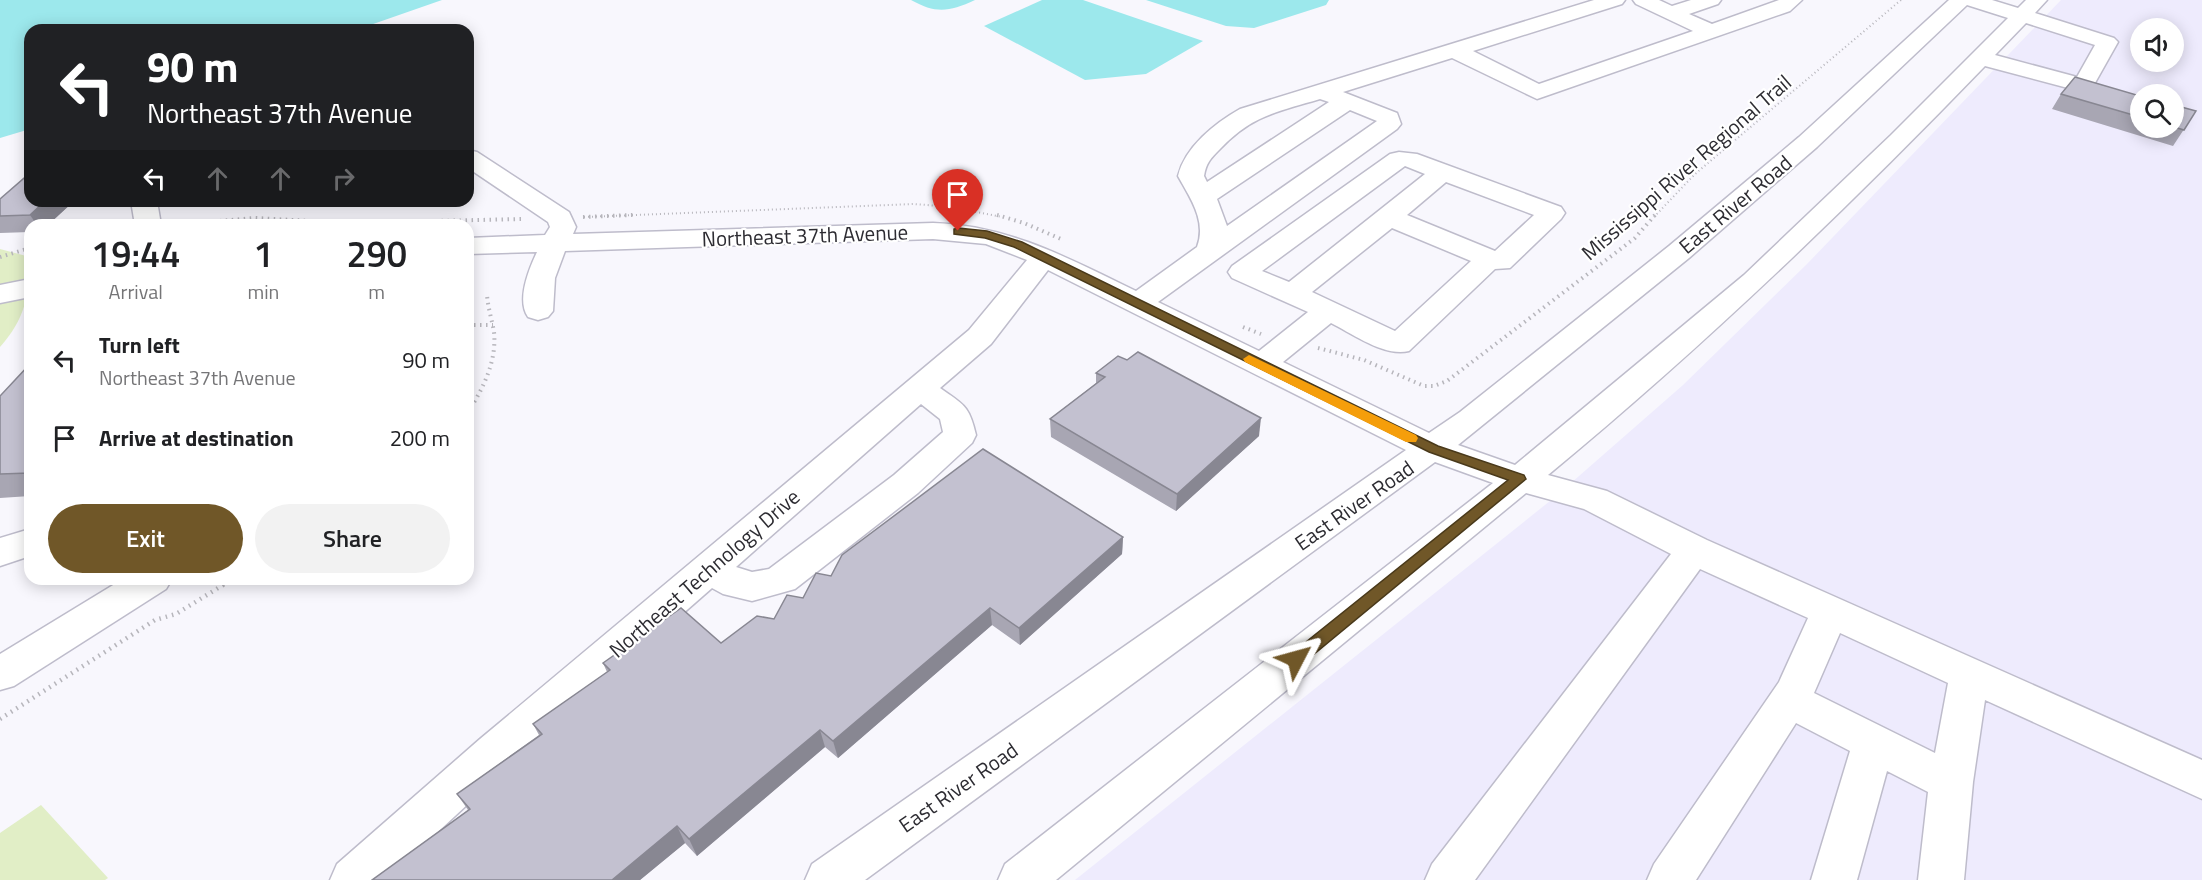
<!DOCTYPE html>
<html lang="en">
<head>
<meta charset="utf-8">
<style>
	:root { --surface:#fff; --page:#f2f2f2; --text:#202124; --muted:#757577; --accent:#705728 }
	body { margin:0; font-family:"Titillium Web",sans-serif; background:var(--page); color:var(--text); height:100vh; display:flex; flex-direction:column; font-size:22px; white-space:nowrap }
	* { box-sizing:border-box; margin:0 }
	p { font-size:20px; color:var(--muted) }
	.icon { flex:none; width:33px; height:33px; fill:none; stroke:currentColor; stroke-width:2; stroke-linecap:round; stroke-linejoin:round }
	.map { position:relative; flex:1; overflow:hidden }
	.side { position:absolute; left:24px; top:219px; width:450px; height:366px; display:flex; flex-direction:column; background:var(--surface); border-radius:18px; box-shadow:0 3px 15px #0003 }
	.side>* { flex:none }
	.guide { position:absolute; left:24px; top:24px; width:450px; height:183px; border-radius:18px; box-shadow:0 3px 15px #0003; background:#202124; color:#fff; overflow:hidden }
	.tools { position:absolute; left:2130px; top:18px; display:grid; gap:12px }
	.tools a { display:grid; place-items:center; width:54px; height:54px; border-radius:50%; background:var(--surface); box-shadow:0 3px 15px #0003; font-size:30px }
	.pin { position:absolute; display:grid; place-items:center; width:51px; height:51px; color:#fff; margin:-62px -26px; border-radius:50% 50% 50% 0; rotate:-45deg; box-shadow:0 0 6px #0007 }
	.pin .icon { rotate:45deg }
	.me { position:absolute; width:66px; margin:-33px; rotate:51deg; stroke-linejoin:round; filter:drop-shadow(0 0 4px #0008) }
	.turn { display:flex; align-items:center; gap:21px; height:126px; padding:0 24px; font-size:27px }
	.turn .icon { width:78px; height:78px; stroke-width:2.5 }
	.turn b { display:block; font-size:42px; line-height:51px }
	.lanes { display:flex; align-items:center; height:57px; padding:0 24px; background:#0003; justify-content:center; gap:30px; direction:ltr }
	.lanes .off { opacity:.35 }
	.eta { display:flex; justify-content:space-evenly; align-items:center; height:102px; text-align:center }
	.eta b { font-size:36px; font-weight:600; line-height:42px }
	.primary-button { display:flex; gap:12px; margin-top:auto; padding:12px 24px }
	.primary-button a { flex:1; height:69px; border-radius:36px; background:var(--accent); color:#fff; font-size:24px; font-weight:600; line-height:69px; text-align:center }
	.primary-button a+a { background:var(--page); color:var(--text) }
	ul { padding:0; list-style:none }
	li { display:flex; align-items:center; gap:18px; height:78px; padding:0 24px }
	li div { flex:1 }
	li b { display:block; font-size:22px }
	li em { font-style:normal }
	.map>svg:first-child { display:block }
</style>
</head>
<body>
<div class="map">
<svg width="2202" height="880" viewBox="0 0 2202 880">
	<rect width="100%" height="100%" fill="#f8f7fd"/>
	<path fill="#eeebfd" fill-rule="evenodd" d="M2061 0H2202V880H1075L1555 497 1683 385 1807 264ZM2140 28H2174V62H2140ZM2140 94H2174V128H2140Z"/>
	<g fill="#e1eec6">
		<path d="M0 249 30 257C30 294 25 319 0 347Z"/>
		<path d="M41 805 108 878 105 880H0V833Z"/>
	</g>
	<g fill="#9ce8ec">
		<path d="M0 0H442L356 30H30V129L0 138Z"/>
		<path d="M911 0H975C949 12 936 14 911 0Z"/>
		<path d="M1042 0H1083L1203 41 1146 74 1085 80 984 26Z"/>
		<path d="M1146 0H1329L1326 5 1254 28 1226 26Z"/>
	</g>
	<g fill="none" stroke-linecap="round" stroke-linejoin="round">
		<g stroke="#bebccb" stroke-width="3">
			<g id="minor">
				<path d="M1594 0H1625L1622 4 1473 51 1539 84 1693 31 1636 4 1633 0H1659L1672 6 1691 0H1721L1718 4 1689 14 1712 24 1779 0H1802L1790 11 1537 99 1452 58 1343 92 1397 113 1401 124 1397 129 1158 302 1259 351 1308 312 1232 278 1228 272 1232 266 1390 154 1399 152 1417 154 1561 207 1565 213 1561 219 1510 268 1495 269 1409 351C1384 357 1353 334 1331 323L1283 362 1429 433 1460 412 1669 246 1799 137 1949 0H1992L2018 8 2026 0H2047L2035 13 2114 38 2118 42 2091 90 2083 92 1985 66C1846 210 1702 348 1548 475L1607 491 1707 540 2202 760V799L1985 700 1973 782 1964 880H1918L1928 792 1887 771 1857 880H1811L1850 751 1796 723 1696 880H1647L1654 864 1779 682 1808 618 1700 569 1475 880H1425L1432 864 1671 554 1584 509 1526 493 1056 880H998L1005 864 1493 483 1435 462 865 880H805L812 864 1406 450 1048 270 991 344 940 388C964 405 969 405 976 435L972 443 918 493 795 589 752 601 723 594 712 588 510 765 386 880H330L337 864 480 739 969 330 1027 260 986 244 933 239 565 251 555 278 553 311 548 317 538 320 528 317C516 300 529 269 537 252L468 254V238L545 235 550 227 548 222 468 168V150L477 152 569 212 576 227 573 234 933 223C1008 225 1070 259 1136 291L1197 247C1207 221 1190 198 1178 176 1185 147 1215 123 1240 109ZM1967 5 2008 18 1891 135 1744 275 1515 465 1458 445 1689 258 1817 147ZM2026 23 2095 45 2077 77 1995 55ZM1320 99 1329 102 1207 182 1204 176C1206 163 1211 158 1220 149 1252 115 1277 112 1320 99ZM1350 110 1377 121 1227 226 1217 199ZM1405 166 1425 174 1289 282 1262 271ZM1446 182 1534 215 1495 251 1407 215ZM1392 228 1471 261 1395 331 1312 292ZM921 404 940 419 943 432 894 475 769 569 752 572 736 567ZM1840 633 1948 683 1935 753 1814 693Z"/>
				<path d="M131 201H157L161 225H135Z"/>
				<path d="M30 279V297L0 303V285Z"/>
				<path d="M30 529V556L0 566V538Z"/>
				<path d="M123 579H172L166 589 14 686 0 690V654Z"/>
			</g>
		</g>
		<g stroke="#b7b6bc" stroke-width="2" stroke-dasharray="1 3" stroke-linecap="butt">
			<path d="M584 217 914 204 951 207 1002 217"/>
			<path d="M1654 217 1695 174 1901 0"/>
		</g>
		<g stroke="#b7b6bc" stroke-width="4" stroke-dasharray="1.5 4.5" stroke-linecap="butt">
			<path d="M997 215 1024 223 1061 239"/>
			<path d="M583 217 633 215"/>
			<path d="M172 225 255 218 350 223 521 219"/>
			<path d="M0 257 30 248"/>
			<path d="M468 325H493"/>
			<path d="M1243 327 1261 334"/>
			<path d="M1318 348 1364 360 1424 386H1434L1447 381 1635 238 1655 215"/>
			<path d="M468 412C483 389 497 361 494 332 492 320 488 308 487 295"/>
		</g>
		<path stroke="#b7b6bc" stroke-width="4.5" stroke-dasharray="1.5 5" stroke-linecap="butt" d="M0 719 155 620 176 614 223 585 227 579"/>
		<use href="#minor" fill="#fff" fill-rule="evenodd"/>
	</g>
	<g fill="#a8a6b3">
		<path d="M2061 94 2140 96V128H2174V105L2196 111 2173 146 2052 109Z"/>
		<path d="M74 201 48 225H30V232L0 233V216Z"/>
		<path d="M30 364V496L0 498V396Z"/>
		<path d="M1096 373 1259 436 1176 511 1051 437 1050 419 1096 383Z"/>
		<path d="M1123 537 1122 554 1020 645 992 625 838 758 825 747 697 856 685 843 640 880H372L468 810 457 794 539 735 533 724 607 672 603 663 721 643 774 619 831 576Z"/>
	</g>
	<g fill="#888792">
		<path d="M45 201H74L48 225H37L30 215Z"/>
		<path d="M1261 418 1259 436 1176 511 1177 494Z"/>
		<path d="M1123 537 1122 554 1020 645 1019 628Z"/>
		<path d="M990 608 992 625 838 758 833 741Z"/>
		<path d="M820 730 825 747 697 856 689 839Z"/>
		<path d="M677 826 685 843 640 880H612Z"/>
	</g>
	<g fill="#c3c1d0" stroke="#888792" stroke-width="1.5">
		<path d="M2075 77 2140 96V117L2061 94Z"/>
		<path d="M2174 105 2196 111 2184 130 2174 127Z"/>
		<path d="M30 173V201H45L30 215 0 216V199Z"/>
		<path d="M1138 352 1261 418 1177 494 1050 419 1105 377 1096 373 1118 356 1127 360Z"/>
		<path d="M30 364V473L0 474V396Z"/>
		<path d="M983 449 1123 537 1019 628 990 608 833 741 820 730 689 839 677 826 612 880H372L470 809 457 794 542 734 533 724 610 670 603 663 681 608 721 643 757 616 774 619 787 595 803 598 816 573 831 576 842 555Z"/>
	</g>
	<path fill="#705728" stroke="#49391a" stroke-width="1.5" d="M958 228 987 231 1022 242 1438 446 1524 475 1526 479 1302 664 1296 666 1291 664 1288 659 1291 654 1508 480 1429 452 1014 247 985 238 954 234V229Z"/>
	<path fill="#f59e0b" d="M1249 355 1416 435 1418 438 1416 442H1406L1245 362 1243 359Z"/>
	<g text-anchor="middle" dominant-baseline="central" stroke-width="4.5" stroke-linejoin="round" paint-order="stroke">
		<g font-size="21" fill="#2d2c32" stroke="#fff">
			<text transform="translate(1686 167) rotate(-41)">Mississippi River Regional Trail</text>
			<text transform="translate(1735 204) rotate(-40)">East River Road</text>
			<text transform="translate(805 235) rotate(-2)">Northeast 37th Avenue</text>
			<text transform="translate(1354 505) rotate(-35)">East River Road</text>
			<text transform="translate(704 573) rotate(-41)">Northeast Technology Drive</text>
			<text transform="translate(958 787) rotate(-35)">East River Road</text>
		</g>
	</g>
</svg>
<div class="tools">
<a><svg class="icon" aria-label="sound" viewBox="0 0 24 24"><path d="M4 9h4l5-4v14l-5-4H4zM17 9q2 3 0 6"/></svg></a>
<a><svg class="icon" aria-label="search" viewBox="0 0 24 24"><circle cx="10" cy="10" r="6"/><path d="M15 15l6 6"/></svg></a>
</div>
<div class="pin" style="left:958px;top:231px;background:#d93025"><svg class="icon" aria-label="arrive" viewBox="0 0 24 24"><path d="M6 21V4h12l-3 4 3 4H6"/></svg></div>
<svg class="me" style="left:1296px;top:659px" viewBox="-20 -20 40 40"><path d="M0-17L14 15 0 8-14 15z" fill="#705728" stroke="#fff" stroke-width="4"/></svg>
<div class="guide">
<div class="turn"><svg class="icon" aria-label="left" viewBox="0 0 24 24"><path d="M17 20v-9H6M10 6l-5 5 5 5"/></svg><div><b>90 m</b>Northeast 37th Avenue</div></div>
<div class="lanes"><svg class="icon" aria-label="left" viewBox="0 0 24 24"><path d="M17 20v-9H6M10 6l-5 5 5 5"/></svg><svg class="icon off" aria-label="ahead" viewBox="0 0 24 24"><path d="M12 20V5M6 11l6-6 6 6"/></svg><svg class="icon off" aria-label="ahead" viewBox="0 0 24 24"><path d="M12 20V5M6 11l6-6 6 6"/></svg><svg class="icon off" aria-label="right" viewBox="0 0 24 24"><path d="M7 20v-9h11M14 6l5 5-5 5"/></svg></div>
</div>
<section class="side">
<div class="eta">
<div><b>19:44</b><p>Arrival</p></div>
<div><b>1</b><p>min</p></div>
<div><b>290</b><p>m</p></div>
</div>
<ul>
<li><svg class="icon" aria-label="left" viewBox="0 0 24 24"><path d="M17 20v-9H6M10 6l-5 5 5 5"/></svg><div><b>Turn left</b><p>Northeast 37th Avenue</p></div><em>90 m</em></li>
<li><svg class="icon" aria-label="arrive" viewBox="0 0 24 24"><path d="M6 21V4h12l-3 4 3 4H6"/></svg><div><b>Arrive at destination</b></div><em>200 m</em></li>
</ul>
<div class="primary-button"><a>Exit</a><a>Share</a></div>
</section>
</div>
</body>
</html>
